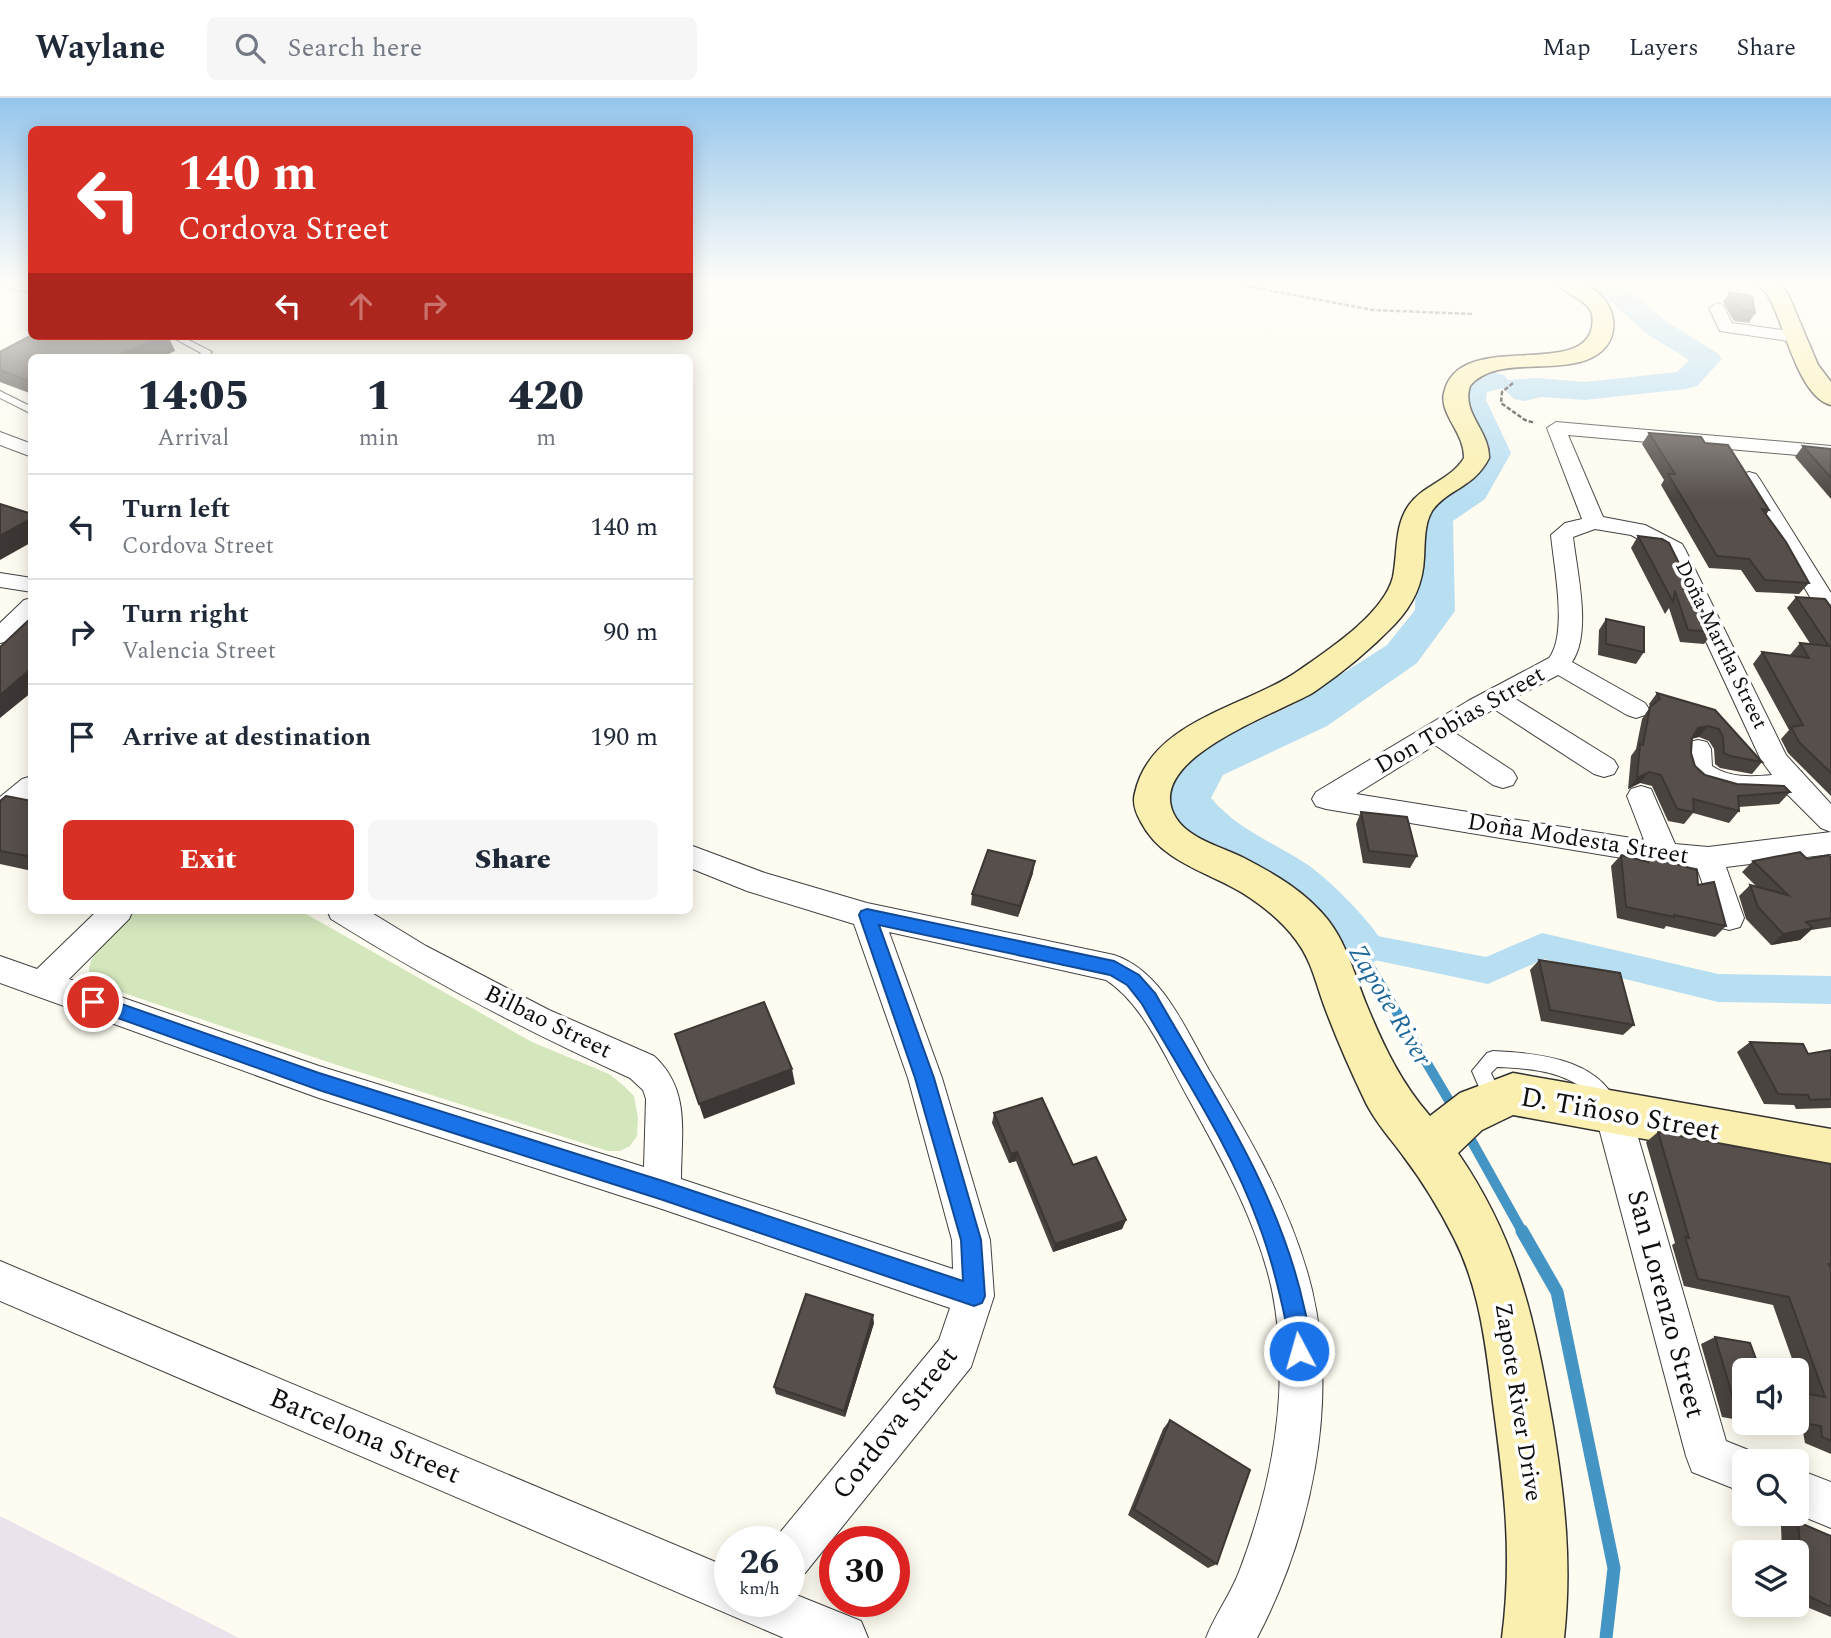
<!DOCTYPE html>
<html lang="en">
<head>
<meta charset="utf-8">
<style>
	:root { --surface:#fff; --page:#f6f6f7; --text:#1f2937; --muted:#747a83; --line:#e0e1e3; --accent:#d93025 }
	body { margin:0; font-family:Spectral,serif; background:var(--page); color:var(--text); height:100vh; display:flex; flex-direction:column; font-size:26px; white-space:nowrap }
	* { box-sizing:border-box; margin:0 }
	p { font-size:23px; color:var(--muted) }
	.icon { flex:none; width:38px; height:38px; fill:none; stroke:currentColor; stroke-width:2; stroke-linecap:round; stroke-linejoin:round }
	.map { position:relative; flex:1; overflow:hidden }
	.sheet { position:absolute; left:28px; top:256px; width:665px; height:560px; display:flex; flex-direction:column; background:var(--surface); border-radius:10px; box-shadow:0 4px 18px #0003 }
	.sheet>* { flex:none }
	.banner { position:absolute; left:28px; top:28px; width:665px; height:214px; border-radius:10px; box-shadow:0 4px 18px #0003; background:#d93025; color:#fff; overflow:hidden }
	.controls { position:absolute; left:1732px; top:1260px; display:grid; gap:14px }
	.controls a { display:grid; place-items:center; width:77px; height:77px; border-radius:10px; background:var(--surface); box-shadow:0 4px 18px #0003; font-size:35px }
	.speed { position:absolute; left:714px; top:1428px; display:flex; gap:14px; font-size:35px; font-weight:700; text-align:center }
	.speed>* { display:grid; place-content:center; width:91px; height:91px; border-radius:50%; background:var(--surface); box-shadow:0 4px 18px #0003; line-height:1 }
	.speed small { font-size:18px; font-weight:400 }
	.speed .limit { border:10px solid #d22; background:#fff; color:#111 }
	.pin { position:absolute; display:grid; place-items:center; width:60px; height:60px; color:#fff; margin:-30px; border:4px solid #fff; border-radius:50%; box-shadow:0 2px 7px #0007 }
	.me { position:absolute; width:77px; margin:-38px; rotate:354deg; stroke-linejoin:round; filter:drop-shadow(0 0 5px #0008) }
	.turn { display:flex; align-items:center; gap:24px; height:147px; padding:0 35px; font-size:32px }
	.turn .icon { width:91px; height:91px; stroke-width:2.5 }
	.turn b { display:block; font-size:49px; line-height:60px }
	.lanes { display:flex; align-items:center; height:66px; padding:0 35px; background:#0003; justify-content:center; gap:35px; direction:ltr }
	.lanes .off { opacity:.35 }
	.eta { display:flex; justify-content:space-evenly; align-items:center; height:119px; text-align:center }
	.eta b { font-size:42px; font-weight:800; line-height:49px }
	.action { display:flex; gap:14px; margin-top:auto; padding:14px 35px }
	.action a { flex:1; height:80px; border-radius:10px; background:var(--accent); color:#fff; font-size:28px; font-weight:800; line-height:80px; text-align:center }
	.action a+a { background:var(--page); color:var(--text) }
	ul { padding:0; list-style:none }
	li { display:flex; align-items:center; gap:21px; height:105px; padding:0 35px; border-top:2px solid var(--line) }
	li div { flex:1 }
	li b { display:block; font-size:26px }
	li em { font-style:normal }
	header { display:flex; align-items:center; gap:42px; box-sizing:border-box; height:98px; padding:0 35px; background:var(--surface); border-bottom:2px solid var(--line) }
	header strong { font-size:33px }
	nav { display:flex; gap:38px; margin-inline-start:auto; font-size:24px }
	.search { width:490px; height:63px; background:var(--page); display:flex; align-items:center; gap:18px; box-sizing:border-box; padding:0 24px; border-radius:10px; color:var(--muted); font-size:26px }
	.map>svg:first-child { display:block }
</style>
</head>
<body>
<header>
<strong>Waylane</strong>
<div class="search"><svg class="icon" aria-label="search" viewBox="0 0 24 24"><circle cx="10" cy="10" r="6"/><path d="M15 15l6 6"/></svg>Search here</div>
<nav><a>Map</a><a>Layers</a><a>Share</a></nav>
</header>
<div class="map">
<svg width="1831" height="1540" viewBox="0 0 1831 1540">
	<rect width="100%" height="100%" fill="#fefbf0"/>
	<path fill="#ebe3ec" d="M0 1418 239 1540H0Z"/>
	<path fill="#d3e6bc" d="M137 812H299L532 944 609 976 624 988 634 998 638 1020 637 1038 630 1048 620 1053H608L334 966 97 886C94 883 91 881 90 877 82 859 125 824 137 812Z"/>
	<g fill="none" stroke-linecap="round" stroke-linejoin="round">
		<g stroke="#4495c4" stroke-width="10">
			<path d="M1357 847 1454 1011"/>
			<path d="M1466 1033 1523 1135"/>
		</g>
		<path stroke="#4495c4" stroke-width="13" d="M1522 1133 1557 1194 1614 1470 1606 1540"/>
		<path fill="#b8def2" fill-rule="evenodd" d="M1357 834 1486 859 1542 835 1718 876 1831 878V906L1718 904 1544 861 1488 886 1346 856 1341 847 1346 838Z"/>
		<path fill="#b8def2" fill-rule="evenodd" d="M1591 186H1621L1667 224 1717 255 1722 261 1697 288 1686 291 1585 302 1541 299 1525 303 1514 301 1503 290 1487 294 1486 302 1511 355 1485 401 1453 423 1455 513 1417 565 1327 628 1223 677 1211 700C1236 730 1272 744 1305 765 1327 779 1372 824 1384 847L1376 863 1357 869 1338 863 1272 795 1192 744 1162 702 1190 655 1295 606 1387 547 1415 512 1417 418 1422 410 1460 387 1477 355C1468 333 1446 303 1461 281L1493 274 1504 277 1508 282 1537 280 1585 284 1677 274 1689 262 1647 236Z"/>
		<g stroke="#414141" stroke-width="2">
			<g id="lane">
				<path d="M0 186 32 190V195L1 188Z"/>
				<path d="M170 238H181L212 254 207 259H197L201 255Z"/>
				<path d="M0 293 32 309V316L0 300Z"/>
				<path d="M1493 953C1535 955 1596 960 1616 1004L1614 1010 1607 1013C1595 1008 1589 994 1578 987 1555 972 1524 970 1497 969L1491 975 1502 999 1500 1005 1493 1008 1486 1005 1472 973 1487 955Z"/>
			</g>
		</g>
		<g stroke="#414141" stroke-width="2">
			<g id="street">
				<path d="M1717 205 1723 207 1732 225 1795 234 1803 239 1795 244 1720 233 1709 210Z"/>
				<path d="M1556 324 1831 348V360L1568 337 1603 419 1645 427 1682 446 1685 451 1786 657 1831 706V734L1821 730 1787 696C1764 697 1684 703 1684 666 1685 657 1684 652 1689 644L1698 642 1707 644 1711 651 1712 668C1730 680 1751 679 1772 677L1761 662 1665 455 1631 437 1595 431 1573 439C1577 474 1592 535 1572 564L1645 605 1649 611 1645 617 1636 620 1627 617 1558 577 1514 600 1614 662 1618 669 1614 676 1604 679 1594 676 1494 611 1455 635 1513 673 1517 680 1513 687 1503 690 1493 687 1435 647 1356 696 1644 742 1627 698 1631 691 1641 688 1651 691 1675 746 1708 749 1831 734V756L1726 769 1744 820 1740 829 1729 832 1718 829 1697 770 1664 767 1326 711 1316 708 1312 701 1316 694 1468 603 1549 560C1568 535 1554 469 1551 437L1565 425 1582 421 1547 330Z"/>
				<path d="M0 334 32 346V359L0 347Z"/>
				<path d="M1749 374 1756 376 1759 380 1831 495V521L1823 519 1819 514 1739 380 1742 376Z"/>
				<path d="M0 475 32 480V494L0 489Z"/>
				<path d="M32 500V521L9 543 0 545V525L24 502Z"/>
				<path d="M32 678V704L10 722 0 725V699L22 681Z"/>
				<path d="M690 747 765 775 867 805 1114 857C1162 873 1185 930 1209 972 1250 1040 1293 1113 1312 1192 1339 1306 1311 1437 1257 1540H1206C1215 1517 1230 1497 1239 1474 1273 1385 1291 1287 1272 1192 1258 1127 1224 1065 1192 1007 1169 967 1145 907 1106 882L889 834 942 980 990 1142 994 1198 971 1269 805 1475 789 1482V1444L773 1443 939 1242 950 1210 662 1111 319 1000 0 885V858L37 871 98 812H133L129 821 69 881 319 968 644 1069 646 1001 643 992 630 980C526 933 427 881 331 821L327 812H367L426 848 549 912 654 958C691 992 681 1035 681 1081L953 1171 952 1142 908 980 854 826 747 793 690 770Z"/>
				<path d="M1613 999 1626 1003 1631 1015 1726 1343 1761 1357 1763 1363H1745V1395L1692 1374 1686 1358 1595 1015 1600 1003Z"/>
				<path d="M0 1163 730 1470V1503H789V1494L861 1523 868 1540H784L0 1203Z"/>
				<path d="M1797 1371 1831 1384V1430L1797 1416Z"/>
			</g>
		</g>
		<g stroke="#303030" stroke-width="3">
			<g id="secondary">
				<path d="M1558 186C1566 186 1578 184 1585 187 1614 198 1625 237 1598 256 1563 280 1497 255 1470 288 1461 315 1490 333 1489 360 1474 390 1447 391 1432 413 1424 426 1425 445 1424 460 1423 486 1413 507 1395 526 1372 550 1342 575 1314 594 1280 615 1139 661 1176 720 1189 741 1222 749 1244 760 1275 776 1306 794 1328 822 1348 848 1355 879 1367 908 1384 949 1401 985 1430 1018L1460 995 1513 975 1831 1031V1075L1513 1017 1482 1032 1458 1055C1519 1144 1535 1224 1553 1328 1565 1402 1572 1466 1564 1540H1502C1513 1456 1504 1388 1493 1305 1486 1249 1480 1191 1454 1140 1440 1112 1423 1084 1404 1059 1391 1041 1376 1025 1366 1005 1351 974 1337 942 1325 910 1316 886 1312 863 1296 842 1281 822 1262 807 1241 794 1205 773 1161 763 1141 724 1136 715 1132 705 1135 695 1151 621 1249 609 1301 571 1331 550 1384 515 1393 479 1398 455 1394 428 1409 407 1423 387 1451 382 1464 360 1465 335 1439 316 1444 295 1458 230 1582 282 1592 229 1593 223 1593 219 1591 213 1583 200 1567 197 1558 186Z"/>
				<path d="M1758 186H1780L1788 196 1818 267 1831 284V307C1798 299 1784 225 1769 199 1766 194 1761 191 1758 186Z"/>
			</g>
		</g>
		<g stroke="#303030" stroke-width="2.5" stroke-dasharray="4.5 2" stroke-linecap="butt">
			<path d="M1236 186 1373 212 1473 216"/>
			<path d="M1513 285 1502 294 1501 305 1525 322 1535 325"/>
		</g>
		<use href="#lane" fill="#fff" fill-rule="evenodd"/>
		<use href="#street" fill="#fff" fill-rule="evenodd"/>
		<use href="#secondary" fill="#faefaf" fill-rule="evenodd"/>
	</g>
	<g fill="#4a4440">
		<path d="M1729 194 1755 215 1749 225 1734 223 1723 204Z"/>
		<path d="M111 238H168L175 253 32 259V296L0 284V254L101 242Z"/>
		<path d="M1649 335 1705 345 1769 412 1766 417 1809 485 1799 496 1756 494 1741 472 1709 470 1661 387 1664 382 1642 346Z"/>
		<path d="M1803 348 1831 351V401L1795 359Z"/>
		<path d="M1638 438 1713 534 1704 546 1680 544 1669 510 1665 516 1631 450Z"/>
		<path d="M1796 499 1831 509V698L1788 655 1781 641 1789 632 1753 566 1762 554 1791 558 1790 557 1800 545 1811 547 1787 510Z"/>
		<path d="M1606 521 1644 554 1636 566 1598 557 1599 532Z"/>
		<path d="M1657 595 1715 612 1762 664 1752 676 1720 670 1715 666 1714 651 1709 643 1699 639 1692 641 1691 655 1695 668 1705 677 1737 686 1790 694 1779 706 1739 709V713L1729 725 1693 715 1684 726 1668 723 1652 688 1640 685 1628 691 1631 658 1636 651 1642 621 1650 609 1649 606Z"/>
		<path d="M0 703H32V773L0 766Z"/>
		<path d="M1361 714 1417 758 1410 770 1363 765 1356 726Z"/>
		<path d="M1621 757 1642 762 1646 757 1698 787 1726 828 1715 839 1666 828 1664 831 1617 820 1611 768Z"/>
		<path d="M1831 760V829L1811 832 1800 842 1771 847 1746 821 1739 798 1750 787 1756 788 1742 774 1753 763Z"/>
		<path d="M1033 775 1018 819 971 807 972 796Z"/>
		<path d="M1539 862 1634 927 1623 937 1541 923 1530 872Z"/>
		<path d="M1750 944 1808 956 1831 952V1010L1796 1011 1794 1007 1764 1006 1737 954Z"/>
		<path d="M994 1015 1073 1067 1126 1122 1122 1131 1053 1154 1016 1063 1009 1065 992 1025Z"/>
		<path d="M1658 1034 1831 1066V1356L1805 1345 1803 1334 1755 1325H1797V1294L1804 1295 1797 1276V1272H1796L1773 1207 1684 1188 1672 1147 1675 1145 1646 1044Z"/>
		<path d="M874 1225 845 1319 776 1296 774 1289Z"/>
		<path d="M1715 1239 1745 1272V1323L1722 1319 1701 1246Z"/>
		<path d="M1170 1322 1217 1466 1208 1470 1128 1417 1163 1331Z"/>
		<path d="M1798 1424 1831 1438V1519L1797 1505V1454H1782L1781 1428Z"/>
	</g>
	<g fill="#3c3734">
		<path d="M163 238H168L175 253 162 259H115Z"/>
		<path d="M32 420V444L0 462V438Z"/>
		<path d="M32 570V594L0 620V597Z"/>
		<path d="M1708 628 1699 639 1688 641 1698 630Z"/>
		<path d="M1649 674 1640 685 1628 691 1637 680Z"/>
		<path d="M32 754V763L27 758Z"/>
		<path d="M1035 763 1033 775 1018 819 1020 808Z"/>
		<path d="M1813 830 1800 842 1771 847 1783 836Z"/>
		<path d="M792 971 795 986 704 1021 699 1006Z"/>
		<path d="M1017 1054 1016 1063 1009 1065 1011 1056Z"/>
		<path d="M1126 1122 1122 1131 1053 1154 1055 1146Z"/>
		<path d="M873 1217 874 1225 845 1319 844 1313Z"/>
	</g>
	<g fill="#564f4b" stroke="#3c3734" stroke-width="2">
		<path d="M1729 194 1752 198 1755 215 1740 212Z"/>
		<path d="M32 237V238H89L101 242 111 238H163L115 259H32V284L0 272V254Z"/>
		<path d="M1649 335 1701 339 1705 345 1728 347 1769 412 1762 411 1786 444 1809 485 1765 482 1749 461 1717 458 1668 376H1675Z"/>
		<path d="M1803 348 1831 351V380Z"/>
		<path d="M0 406 32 416V420L0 438Z"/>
		<path d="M1638 438 1662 441 1669 445 1713 534 1688 532 1675 493 1673 504Z"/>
		<path d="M1796 499 1825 501 1831 509V675L1799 644 1791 629 1803 627 1762 554 1809 560 1800 545 1829 548Z"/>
		<path d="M32 519V570L0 597V549Z"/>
		<path d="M1606 521 1644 529V554L1606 546Z"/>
		<path d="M1657 595 1715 612 1762 664 1730 658 1724 655 1723 639 1719 631 1708 628 1698 630 1692 640 1691 655 1695 668 1705 677 1737 686 1784 688 1790 694 1738 698 1739 713 1693 701 1694 714 1677 711 1661 677 1649 674 1637 680 1640 646 1643 647 1650 609 1660 601Z"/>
		<path d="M6 698 32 703V754L27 758 0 753V703Z"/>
		<path d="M1361 714 1407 719 1417 758 1369 753Z"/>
		<path d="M988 752 1035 763 1020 808 972 796Z"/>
		<path d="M1800 754 1807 761 1829 757 1831 760V820L1806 824 1813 830 1783 836 1758 809 1750 787 1788 797 1753 763Z"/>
		<path d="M1621 757 1648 764 1646 757 1697 772 1698 787 1714 784 1726 828 1674 817V819L1626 809Z"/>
		<path d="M1539 862 1620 875 1634 927 1550 912Z"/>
		<path d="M764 904 792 971 699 1006 675 936Z"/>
		<path d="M1750 944 1803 946 1808 956 1831 952V1001L1810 1002 1808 997 1778 996Z"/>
		<path d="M1042 1000 1073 1067 1096 1059 1126 1122 1055 1146 1017 1054 1011 1056 994 1015Z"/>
		<path d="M1658 1034 1831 1066V1166H1829L1831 1170V1343L1822 1339 1821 1328 1797 1324V1294L1825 1299 1789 1199 1698 1181 1685 1139 1689 1140Z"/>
		<path d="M806 1196 873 1217 844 1313 774 1289Z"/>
		<path d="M1715 1239 1750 1245 1760 1272H1745V1314L1737 1313Z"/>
		<path d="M1170 1322 1250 1372 1217 1466 1134 1411Z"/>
		<path d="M1798 1424 1831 1438V1509L1804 1496Z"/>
	</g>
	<linearGradient id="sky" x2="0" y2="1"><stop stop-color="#95c5ec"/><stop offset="0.46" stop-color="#fffdf8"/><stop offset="1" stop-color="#fffdf8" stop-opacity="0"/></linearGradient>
	<rect width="1831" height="402" fill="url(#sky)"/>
	<path fill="#1a73e8" stroke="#114b97" stroke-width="2" d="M867 811 1114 863 1139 877 1155 895C1213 996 1279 1094 1304 1209 1308 1226 1314 1245 1307 1261L1299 1264 1292 1261C1287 1249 1289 1237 1286 1225 1279 1191 1271 1159 1259 1127 1231 1049 1183 978 1142 906L1127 887 1110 877 879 827 934 980 981 1142 985 1198 982 1205 974 1208 663 1102 319 992 87 909 85 904 87 898 93 896 319 975 663 1083 963 1183 961 1142 915 980 859 817 861 813Z"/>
	<g text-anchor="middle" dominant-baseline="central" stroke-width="7" stroke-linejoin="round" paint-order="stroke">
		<g font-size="21" fill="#0e0e0e" stroke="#fff">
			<text transform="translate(1721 547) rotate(64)">Doña Martha Street</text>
		</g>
		<g font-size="24" fill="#0e0e0e" stroke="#fff">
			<text transform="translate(1460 622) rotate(-30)">Don Tobias Street</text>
			<text transform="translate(1578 741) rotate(9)">Doña Modesta Street</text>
			<text transform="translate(548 924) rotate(26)">Bilbao Street</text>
			<text transform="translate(1518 1304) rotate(81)">Zapote River Drive</text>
		</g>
		<g font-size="26" font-style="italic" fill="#1f6798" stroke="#fff">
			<text transform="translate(1390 907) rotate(59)">Zapote River</text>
		</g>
		<g font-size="28" fill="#0e0e0e" stroke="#fff">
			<text transform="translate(1620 1016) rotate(10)">D. Tiñoso Street</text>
			<text transform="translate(1666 1206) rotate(75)">San Lorenzo Street</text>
			<text transform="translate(895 1325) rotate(-52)">Cordova Street</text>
			<text transform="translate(365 1338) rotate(23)">Barcelona Street</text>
		</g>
	</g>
</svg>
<div class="controls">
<a><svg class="icon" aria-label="sound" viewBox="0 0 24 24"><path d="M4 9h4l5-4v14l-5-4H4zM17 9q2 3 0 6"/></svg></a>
<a><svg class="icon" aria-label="search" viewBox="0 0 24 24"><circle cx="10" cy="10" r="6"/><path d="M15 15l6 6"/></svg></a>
<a><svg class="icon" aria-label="layers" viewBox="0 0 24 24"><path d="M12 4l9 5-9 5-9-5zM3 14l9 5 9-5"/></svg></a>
</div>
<div class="speed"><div>26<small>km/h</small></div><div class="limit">30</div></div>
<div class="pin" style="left:93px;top:904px;background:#d93025"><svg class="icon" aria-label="arrive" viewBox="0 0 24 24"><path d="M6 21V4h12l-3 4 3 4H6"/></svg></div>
<svg class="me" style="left:1299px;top:1253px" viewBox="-20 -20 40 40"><circle r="17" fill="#1a73e8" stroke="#fff" stroke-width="3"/><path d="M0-11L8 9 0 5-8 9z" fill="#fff"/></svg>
<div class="banner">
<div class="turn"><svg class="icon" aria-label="left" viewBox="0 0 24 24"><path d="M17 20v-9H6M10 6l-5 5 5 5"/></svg><div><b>140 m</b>Cordova Street</div></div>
<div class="lanes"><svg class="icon" aria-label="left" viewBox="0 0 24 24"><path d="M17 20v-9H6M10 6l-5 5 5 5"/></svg><svg class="icon off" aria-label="ahead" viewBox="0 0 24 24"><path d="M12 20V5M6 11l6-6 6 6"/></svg><svg class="icon off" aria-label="right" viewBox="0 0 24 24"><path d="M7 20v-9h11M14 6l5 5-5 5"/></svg></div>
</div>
<section class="sheet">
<div class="eta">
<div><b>14:05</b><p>Arrival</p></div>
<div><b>1</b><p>min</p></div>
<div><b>420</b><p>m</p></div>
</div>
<ul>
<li><svg class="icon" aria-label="left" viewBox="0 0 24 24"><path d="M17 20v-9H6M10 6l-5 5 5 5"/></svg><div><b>Turn left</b><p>Cordova Street</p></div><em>140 m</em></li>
<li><svg class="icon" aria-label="right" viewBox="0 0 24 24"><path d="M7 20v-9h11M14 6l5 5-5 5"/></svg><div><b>Turn right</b><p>Valencia Street</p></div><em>90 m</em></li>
<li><svg class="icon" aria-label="arrive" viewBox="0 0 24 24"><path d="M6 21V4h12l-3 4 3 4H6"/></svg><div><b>Arrive at destination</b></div><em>190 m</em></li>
</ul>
<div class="action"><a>Exit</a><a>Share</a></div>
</section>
</div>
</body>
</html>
